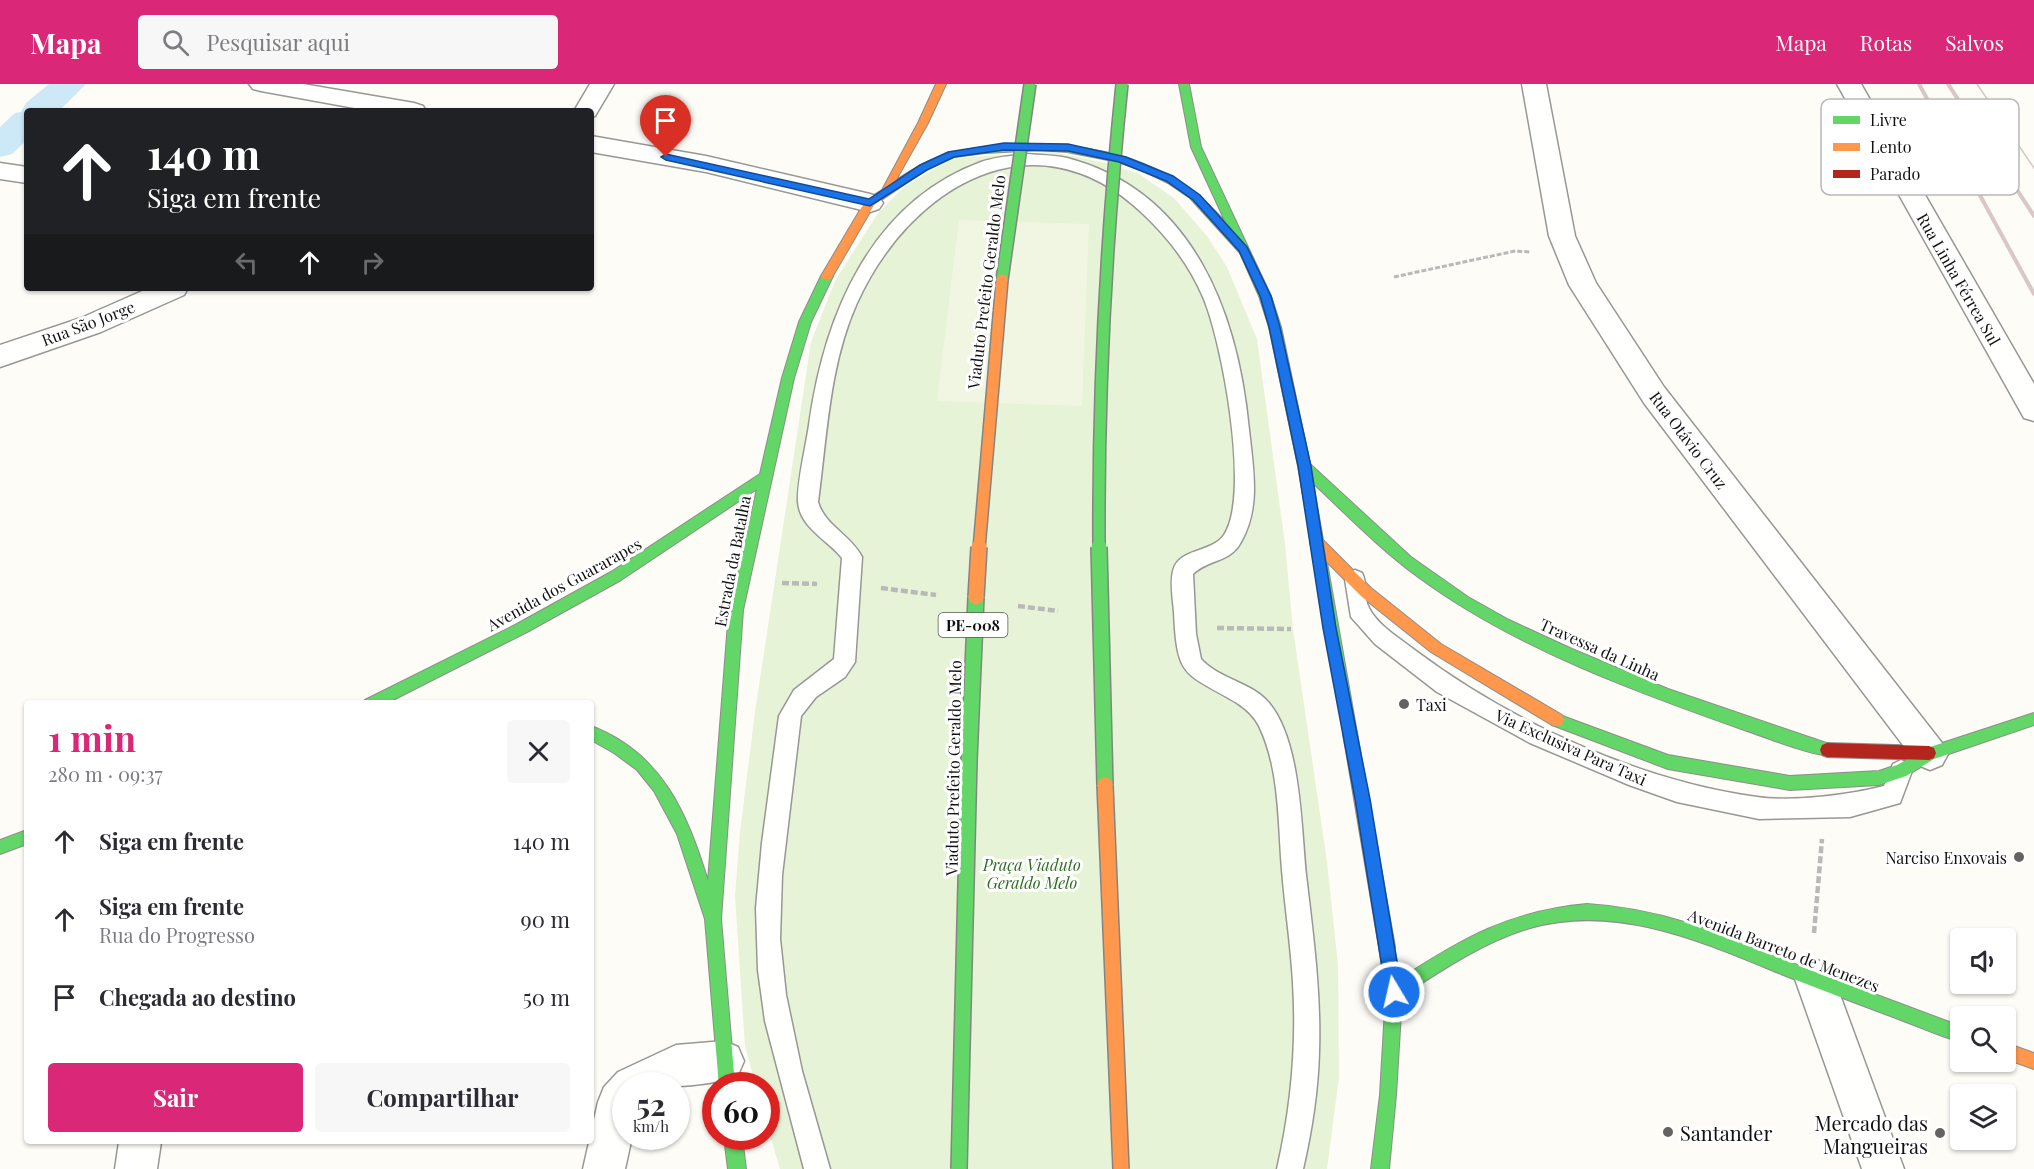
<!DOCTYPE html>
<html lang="pt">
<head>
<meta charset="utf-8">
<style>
	:root { --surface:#fff; --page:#f7f7f7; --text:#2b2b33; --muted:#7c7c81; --accent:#db2777 }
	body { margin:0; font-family:"Playfair Display",serif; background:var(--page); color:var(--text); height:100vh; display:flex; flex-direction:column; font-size:22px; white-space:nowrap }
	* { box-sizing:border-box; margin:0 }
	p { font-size:20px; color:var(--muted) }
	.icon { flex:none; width:33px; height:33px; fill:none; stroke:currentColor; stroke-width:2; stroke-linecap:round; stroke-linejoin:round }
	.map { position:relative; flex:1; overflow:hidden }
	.drawer { position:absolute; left:24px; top:616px; width:570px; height:444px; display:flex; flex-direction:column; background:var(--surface); border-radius:6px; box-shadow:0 2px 4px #0004 }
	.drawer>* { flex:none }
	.guide { position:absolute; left:24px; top:24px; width:570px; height:183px; border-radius:6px; box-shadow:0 2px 4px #0004; background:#202124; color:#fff; overflow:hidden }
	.buttons { position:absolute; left:1950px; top:844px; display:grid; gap:12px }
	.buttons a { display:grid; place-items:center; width:66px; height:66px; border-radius:6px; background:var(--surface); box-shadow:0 2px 4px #0004; font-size:30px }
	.speed { position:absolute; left:612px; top:988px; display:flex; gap:12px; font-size:30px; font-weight:700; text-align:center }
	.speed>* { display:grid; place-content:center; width:78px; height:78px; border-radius:50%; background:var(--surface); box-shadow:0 2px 4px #0004; line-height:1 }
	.speed small { font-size:15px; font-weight:400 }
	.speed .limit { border:9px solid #d22; background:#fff; color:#111 }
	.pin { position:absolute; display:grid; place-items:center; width:51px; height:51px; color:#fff; margin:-62px -26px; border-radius:50% 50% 50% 0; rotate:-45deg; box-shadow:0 0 6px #0007 }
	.pin .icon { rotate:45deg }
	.me { position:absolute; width:66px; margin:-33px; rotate:351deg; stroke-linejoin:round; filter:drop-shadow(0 0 4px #0008) }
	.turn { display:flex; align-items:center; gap:21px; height:126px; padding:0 24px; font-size:27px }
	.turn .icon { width:78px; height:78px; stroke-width:2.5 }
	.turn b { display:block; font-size:42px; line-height:51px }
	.lanes { display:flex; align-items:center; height:57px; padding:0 24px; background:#0003; justify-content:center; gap:30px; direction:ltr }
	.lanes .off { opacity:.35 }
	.round { display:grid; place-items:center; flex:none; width:63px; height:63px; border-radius:6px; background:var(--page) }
	.head { display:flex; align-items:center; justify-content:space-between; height:102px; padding:0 24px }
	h1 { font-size:36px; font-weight:700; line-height:45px; color:var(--accent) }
	.cta { display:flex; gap:12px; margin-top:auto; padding:12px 24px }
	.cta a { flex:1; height:69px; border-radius:6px; background:var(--accent); color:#fff; font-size:24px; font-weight:700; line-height:69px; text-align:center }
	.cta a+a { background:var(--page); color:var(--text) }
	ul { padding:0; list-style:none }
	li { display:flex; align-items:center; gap:18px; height:78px; padding:0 24px }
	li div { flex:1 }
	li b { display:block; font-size:22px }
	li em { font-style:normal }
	header { display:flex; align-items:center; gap:36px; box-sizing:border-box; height:84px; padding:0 30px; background:var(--accent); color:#fff }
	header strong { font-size:28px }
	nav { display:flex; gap:33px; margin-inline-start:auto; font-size:21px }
	.search { width:420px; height:54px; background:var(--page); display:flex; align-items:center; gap:15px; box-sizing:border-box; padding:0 21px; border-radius:6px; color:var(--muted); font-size:22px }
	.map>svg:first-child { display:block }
</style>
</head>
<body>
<header>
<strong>Mapa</strong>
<div class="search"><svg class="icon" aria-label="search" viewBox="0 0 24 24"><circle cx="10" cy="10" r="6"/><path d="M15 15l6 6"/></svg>Pesquisar aqui</div>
<nav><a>Mapa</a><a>Rotas</a><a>Salvos</a></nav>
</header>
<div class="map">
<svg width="2034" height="1085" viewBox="0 0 2034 1085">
	<rect width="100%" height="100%" fill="#fdfcf7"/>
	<path fill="#e7f3d7" d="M1052 68 1106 79 1139 90 1174 114 1207 152 1227 183 1257 255 1285 460 1293 545 1327 778 1338 881 1339 993 1327 1085H780L767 1042 766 1002H756L745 962 735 812 740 748 755 628 811 258 835 197 878 129 904 103 953 74Z"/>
	<path fill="#f0f6e1" d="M959 136 1089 140 1082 322 937 317Z"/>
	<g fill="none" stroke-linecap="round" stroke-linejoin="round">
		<path fill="#cde8f7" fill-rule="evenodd" d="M49 0H86L59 27H27V56L12 70 0 73V43L15 29 21 28 26 19Z"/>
		<g stroke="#979795" stroke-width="3">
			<g id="lane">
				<path d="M1026 70C1039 71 1054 71 1067 74 1193 107 1238 229 1249 346 1253 384 1261 423 1241 458 1230 479 1208 475 1193 490L1196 550 1201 575C1220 596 1252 598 1269 619 1301 657 1301 743 1306 791 1313 850 1321 908 1319 968 1318 1007 1312 1046 1303 1085H1277C1291 1024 1297 962 1293 899 1291 861 1285 824 1282 786 1278 739 1280 685 1259 642 1254 632 1246 625 1237 619 1185 588 1177 596 1174 528 1173 516 1170 499 1173 487 1178 464 1212 469 1224 451 1251 411 1222 257 1203 213 1189 180 1167 152 1141 128 1033 27 909 104 857 219 829 281 827 352 818 418 825 442 851 451 862 473L855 578 845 593 816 613 801 632 782 791 780 855 786 911 802 987 830 1085H804L765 937 758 886 756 824 762 759 779 632 794 606 834 575 842 474C828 456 800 444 798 418 797 398 806 362 809 341 824 232 870 119 981 78 995 73 1011 72 1026 70Z"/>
				<path d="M1355 486 1362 489C1368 500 1363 514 1369 524 1378 542 1401 555 1416 567 1511 638 1639 697 1757 713 1793 718 1849 711 1884 702L1893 680 1901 676 1909 680 1912 687 1900 719 1850 733 1759 735 1677 718 1629 701 1530 659 1437 608 1375 560 1351 533 1345 495 1348 489Z"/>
			</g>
		</g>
		<g stroke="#979795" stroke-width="3">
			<g id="street">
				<path d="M249 0H303L414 19 423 22 426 27H371L261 7 253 5Z"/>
				<path d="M590 0H614L595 32 591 33V27H574Z"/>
				<path d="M1522 0H1546L1575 152 1596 199 1664 303 1942 659 1948 670 1942 681 1930 686 1918 681 1644 319 1569 201 1549 152Z"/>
				<path d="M1837 0H1861L2034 300V337L2024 334Z"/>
				<path d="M591 52 706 72 870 110 879 113 883 119 879 125 870 128 706 88 591 68Z"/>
				<path d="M0 79 27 83V99L0 95Z"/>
				<path d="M149 204H188L184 211 101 248 0 283V261L81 234Z"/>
				<path d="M1815 875 1829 881 1904 1085H1862L1795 895 1801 881Z"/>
				<path d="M724 957 738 963 744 977 738 991C704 1005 662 1002 626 1002V1053H632L625 1085H583L598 1018 604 1003 618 988 676 961Z"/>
				<path d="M119 1058H161L157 1085H115Z"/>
			</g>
		</g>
		<g stroke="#8e8d8b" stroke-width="2">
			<g id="fast">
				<path d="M1179 0H1189L1201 63 1271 212 1281 243 1310 380 1411 473 1468 513 1509 536 1572 565 1668 605 1832 661 1834 666 1832 671C1821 675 1765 653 1750 648 1639 609 1517 565 1421 495 1382 467 1348 432 1313 399L1357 649 1355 654 1350 656 1345 654 1298 382 1269 243 1259 212 1240 169 1190 114 1168 99 1144 87 1118 78 1067 68 1039 66 985 69 980 66 985 63C1074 54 1165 67 1226 139L1191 63Z"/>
				<path d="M827 188 833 192 811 238 794 294 743 526 721 835 735 1002H719L705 835 677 750 654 707 637 686 614 669 591 656V642C662 669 687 729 708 797L729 526 757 405 621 496 527 548 385 620H363L365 616 517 540 611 488 760 390 782 294 799 238 821 192Z"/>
				<path d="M2034 629V641L1934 675 1906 692 1879 701 1790 706 1668 685 1552 641 1550 636 1552 631 1557 630 1668 671 1790 692 1879 687 1897 681 1930 663Z"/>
				<path d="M27 746V760L0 770V756Z"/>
				<path d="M1587 820C1670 825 1734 855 1810 886 1860 905 1910 923 1960 942V958C1940 952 1920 943 1901 936 1861 921 1821 906 1781 890 1703 858 1617 819 1530 844 1483 858 1442 886 1402 912L1396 1011 1389 1085H1371L1380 1011 1386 908 1379 863 1381 857 1387 855 1393 857 1400 895C1463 854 1510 827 1587 820Z"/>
				<path d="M724 1053H742L746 1085H728Z"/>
			</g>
		</g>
		<g stroke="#8e8d8b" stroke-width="2">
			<g id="slow">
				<path d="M936 0H946L928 39 896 96C930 74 945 68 985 63L990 66 985 69 954 73 927 85 874 121 831 195H823L821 192 866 116 882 106 918 39Z"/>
				<path d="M1316 453 1321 454 1371 504 1441 560 1562 631 1564 636 1562 641 1557 642 1552 641 1431 568 1361 512 1311 462 1310 458 1311 454Z"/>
				<path d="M1350 642 1355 644 1357 649 1395 863 1393 869 1387 871 1381 869 1379 863 1343 649 1345 644Z"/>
				<path d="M2006 959 2034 969V985L2006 975Z"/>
			</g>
		</g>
		<g stroke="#8e8d8b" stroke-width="2">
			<path id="jam" d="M1827 659 1929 662 1934 664 1936 669 1934 674 1929 676 1827 673 1822 671 1820 666 1822 661Z"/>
		</g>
		<path stroke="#b9b9b8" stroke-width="3" stroke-dasharray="5 2" stroke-linecap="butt" d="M1394 193 1515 167 1531 168"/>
		<g stroke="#b9b9b8" stroke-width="4.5" stroke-dasharray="7 3" stroke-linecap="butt">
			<path d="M782 499 817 500"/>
			<path d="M881 504 936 511"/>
			<path d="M1018 522 1058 527"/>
			<path d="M1217 544 1291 545"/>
			<path d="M1814 849 1822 755"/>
		</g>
		<use href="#lane" fill="#fffffe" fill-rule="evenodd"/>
		<use href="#street" fill="#fffffe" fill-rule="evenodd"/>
		<use href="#fast" fill="#63d668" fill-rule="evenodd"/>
		<use href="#slow" fill="#ff974d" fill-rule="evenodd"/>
		<use href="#jam" fill="#b3261e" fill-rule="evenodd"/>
		<path stroke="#d9c6c7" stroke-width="1.5" d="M1977 0 2034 84"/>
		<g stroke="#d9c6c7" stroke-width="4">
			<path d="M1919 0 2034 210"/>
			<path d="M1948 0 2034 132"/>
		</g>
		<g stroke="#858482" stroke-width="14" stroke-linecap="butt">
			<g id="fast-bridge-far1">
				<path d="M1002 196 1030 0"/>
				<path d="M1099 465C1098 309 1106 155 1122 0"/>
			</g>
		</g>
		<g stroke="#858482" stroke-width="18" stroke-linecap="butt">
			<g id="fast-bridge">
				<path d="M1099 463 1105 701"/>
				<path d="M959 1085 969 677 976 513"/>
			</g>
		</g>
		<g stroke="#858482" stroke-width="14" stroke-linecap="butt">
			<path id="slow-bridge-far1" d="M979 465 1002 196"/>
		</g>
		<g stroke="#858482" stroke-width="18" stroke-linecap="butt">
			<g id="slow-bridge">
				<path d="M976 513 979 463"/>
				<path d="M1105 701 1121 1085"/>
			</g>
		</g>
		<use href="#fast-bridge-far1" stroke="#63d668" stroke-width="11"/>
		<use href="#fast-bridge" stroke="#63d668" stroke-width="15"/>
		<use href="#slow-bridge-far1" stroke="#ff974d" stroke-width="11"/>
		<use href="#slow-bridge" stroke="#ff974d" stroke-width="15"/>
	</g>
	<path fill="#1a73e8" stroke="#114b97" stroke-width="1.5" d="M1004 59 1068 60 1126 73 1173 92 1200 111 1247 163 1271 212 1280 243 1311 382 1336 544 1370 715 1402 908 1400 914 1394 916 1388 914 1386 908 1355 715 1323 544 1298 382 1269 243 1260 212 1239 167 1193 116 1166 97 1119 78 1068 67 1004 66 954 73 927 86 870 122 666 76 661 73 666 70 869 115 920 81 948 68Z"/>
	<g fill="#646362" stroke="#fff" stroke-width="2">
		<circle cx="1404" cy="620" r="6"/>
		<circle cx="2019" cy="773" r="6"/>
		<circle cx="1668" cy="1048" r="6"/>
		<circle cx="1940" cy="1049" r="6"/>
	</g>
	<g text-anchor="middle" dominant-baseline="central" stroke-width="6" stroke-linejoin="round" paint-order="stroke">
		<rect fill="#fff" stroke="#585858" stroke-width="1.5" x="938.5" y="529" width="69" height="24" rx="4.5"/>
		<g font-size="15" font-weight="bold" fill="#111">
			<text x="973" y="541">PE-008</text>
		</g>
		<g font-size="16" fill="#111" stroke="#fff">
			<text transform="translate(1959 195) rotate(60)">Rua Linha Férrea Sul</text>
			<text transform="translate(986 198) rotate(-83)">Viaduto Prefeito Geraldo Melo</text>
			<text transform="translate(88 239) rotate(-21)">Rua São Jorge</text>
			<text transform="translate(1689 356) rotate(53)">Rua Otávio Cruz</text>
			<text transform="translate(732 477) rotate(-79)">Estrada da Batalha</text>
			<text transform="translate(564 500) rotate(-29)">Avenida dos Guararapes</text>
			<text transform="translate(1600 565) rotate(24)">Travessa da Linha</text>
			<text transform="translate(1571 663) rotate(24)">Via Exclusiva Para Taxi</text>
			<text transform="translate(953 684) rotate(-89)">Viaduto Prefeito Geraldo Melo</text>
			<text transform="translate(1784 866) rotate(21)">Avenida Barreto de Menezes</text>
		</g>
		<g font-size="16" fill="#111" stroke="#fff" text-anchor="start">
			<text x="1416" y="620">Taxi</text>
			<text x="2007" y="773" text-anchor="end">Narciso Enxovais</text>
		</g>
		<g font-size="16" font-style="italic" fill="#2f6b1f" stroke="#fff">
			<text x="1032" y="780">Praça Viaduto<tspan x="1032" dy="18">Geraldo Melo</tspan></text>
		</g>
		<g font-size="20" fill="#111" stroke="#fff" text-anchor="end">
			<text x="1928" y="1038">Mercado das<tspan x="1928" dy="23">Mangueiras</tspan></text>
			<text x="1680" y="1048" text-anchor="start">Santander</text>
		</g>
	</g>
	<rect x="1821" y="15" width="198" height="96" rx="9" fill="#fff" stroke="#b8b8b8" stroke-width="1.5"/>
	<rect x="1833" y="32" width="27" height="8" fill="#63d668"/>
	<rect x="1833" y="59" width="27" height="8" fill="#ff974d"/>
	<rect x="1833" y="86" width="27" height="8" fill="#b3261e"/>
	<g font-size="16" fill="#111">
		<text x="1870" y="42">Livre</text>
		<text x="1870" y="69">Lento</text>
		<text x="1870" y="96">Parado</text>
	</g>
</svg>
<div class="buttons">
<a><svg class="icon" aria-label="sound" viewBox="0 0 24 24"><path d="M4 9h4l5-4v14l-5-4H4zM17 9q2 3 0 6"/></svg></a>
<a><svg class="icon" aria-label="search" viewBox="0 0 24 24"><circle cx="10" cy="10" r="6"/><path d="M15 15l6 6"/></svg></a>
<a><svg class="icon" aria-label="layers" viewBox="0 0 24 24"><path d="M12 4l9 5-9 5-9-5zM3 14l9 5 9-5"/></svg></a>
</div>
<div class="speed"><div>52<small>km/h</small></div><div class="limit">60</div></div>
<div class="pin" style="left:666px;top:73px;background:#d93025"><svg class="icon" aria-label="arrive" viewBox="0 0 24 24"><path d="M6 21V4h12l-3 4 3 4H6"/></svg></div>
<svg class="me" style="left:1394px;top:908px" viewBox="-20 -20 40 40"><circle r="17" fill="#1a73e8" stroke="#fff" stroke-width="3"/><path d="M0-11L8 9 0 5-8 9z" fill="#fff"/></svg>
<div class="guide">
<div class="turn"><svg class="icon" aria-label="ahead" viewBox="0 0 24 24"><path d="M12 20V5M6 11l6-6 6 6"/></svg><div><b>140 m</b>Siga em frente</div></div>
<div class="lanes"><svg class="icon off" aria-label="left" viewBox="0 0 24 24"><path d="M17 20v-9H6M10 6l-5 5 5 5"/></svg><svg class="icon" aria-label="ahead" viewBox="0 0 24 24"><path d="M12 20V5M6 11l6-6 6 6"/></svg><svg class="icon off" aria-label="right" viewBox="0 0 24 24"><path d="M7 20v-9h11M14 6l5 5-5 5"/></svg></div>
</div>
<section class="drawer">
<div class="head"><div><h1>1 min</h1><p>280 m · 09:37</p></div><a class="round"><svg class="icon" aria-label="close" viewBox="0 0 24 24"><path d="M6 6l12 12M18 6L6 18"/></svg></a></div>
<ul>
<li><svg class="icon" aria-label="ahead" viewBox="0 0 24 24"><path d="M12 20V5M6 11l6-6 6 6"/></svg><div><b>Siga em frente</b></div><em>140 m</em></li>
<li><svg class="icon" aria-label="ahead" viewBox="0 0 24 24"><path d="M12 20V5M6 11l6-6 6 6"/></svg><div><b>Siga em frente</b><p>Rua do Progresso</p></div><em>90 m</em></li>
<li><svg class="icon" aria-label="arrive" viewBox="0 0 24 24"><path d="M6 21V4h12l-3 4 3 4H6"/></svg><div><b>Chegada ao destino</b></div><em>50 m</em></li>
</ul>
<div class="cta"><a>Sair</a><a>Compartilhar</a></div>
</section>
</div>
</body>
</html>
